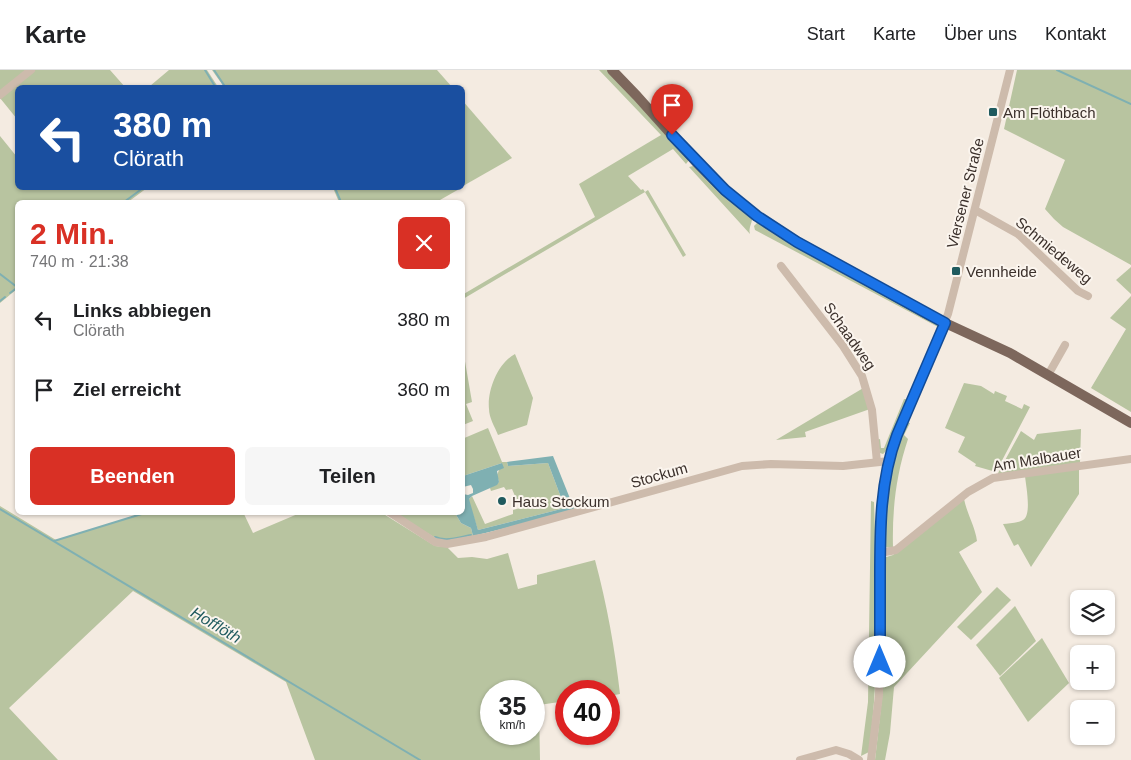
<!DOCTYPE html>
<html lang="de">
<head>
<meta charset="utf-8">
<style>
	:root { --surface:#fff; --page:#f6f6f6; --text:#202124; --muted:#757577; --line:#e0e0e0; --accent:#d93025 }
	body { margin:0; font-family:Arial,sans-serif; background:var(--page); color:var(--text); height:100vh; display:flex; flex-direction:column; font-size:19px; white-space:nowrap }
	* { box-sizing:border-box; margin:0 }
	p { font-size:16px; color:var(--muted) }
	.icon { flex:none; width:28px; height:28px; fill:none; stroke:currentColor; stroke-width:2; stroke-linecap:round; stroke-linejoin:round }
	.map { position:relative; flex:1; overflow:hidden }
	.side { position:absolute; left:15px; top:130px; width:450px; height:315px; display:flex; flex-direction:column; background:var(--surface); border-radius:8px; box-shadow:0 1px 4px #0004 }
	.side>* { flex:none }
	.banner { position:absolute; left:15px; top:15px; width:450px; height:105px; border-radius:8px; box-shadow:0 1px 4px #0004; background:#1a4fa0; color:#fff; overflow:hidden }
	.fabs { position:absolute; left:1070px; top:520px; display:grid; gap:10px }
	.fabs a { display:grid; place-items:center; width:45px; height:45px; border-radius:8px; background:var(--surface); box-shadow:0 1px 4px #0004; font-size:25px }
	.speed { position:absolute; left:480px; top:610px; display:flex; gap:10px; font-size:25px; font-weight:700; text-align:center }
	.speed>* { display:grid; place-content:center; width:65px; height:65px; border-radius:50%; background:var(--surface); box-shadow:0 1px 4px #0004; line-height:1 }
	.speed small { font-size:12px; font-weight:400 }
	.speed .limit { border:8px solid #d22; background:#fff; color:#111 }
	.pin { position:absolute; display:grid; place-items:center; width:42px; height:42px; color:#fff; margin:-51px -21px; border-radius:50% 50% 50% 0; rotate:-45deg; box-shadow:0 0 5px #0007 }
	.pin .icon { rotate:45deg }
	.me { position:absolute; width:55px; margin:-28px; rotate:0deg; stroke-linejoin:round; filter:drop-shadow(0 0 4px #0008) }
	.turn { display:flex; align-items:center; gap:18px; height:105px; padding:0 15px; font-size:22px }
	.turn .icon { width:65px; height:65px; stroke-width:2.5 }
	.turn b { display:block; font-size:35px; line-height:42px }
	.round { display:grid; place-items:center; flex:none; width:52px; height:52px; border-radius:8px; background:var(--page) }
	.overview { display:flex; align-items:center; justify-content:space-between; height:85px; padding:0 15px }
	h1 { font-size:30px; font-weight:700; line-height:38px; color:var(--accent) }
	.button { display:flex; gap:10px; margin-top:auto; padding:10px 15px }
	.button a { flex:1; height:58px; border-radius:8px; background:var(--accent); color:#fff; font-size:20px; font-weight:700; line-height:58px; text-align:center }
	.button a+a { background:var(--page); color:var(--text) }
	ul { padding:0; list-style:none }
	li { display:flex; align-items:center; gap:15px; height:70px; padding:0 15px }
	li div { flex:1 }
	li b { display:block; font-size:19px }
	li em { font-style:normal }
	header { display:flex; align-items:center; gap:30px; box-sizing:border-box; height:70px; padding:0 25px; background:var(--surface); border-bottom:1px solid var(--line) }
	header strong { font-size:24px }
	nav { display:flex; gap:28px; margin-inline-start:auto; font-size:18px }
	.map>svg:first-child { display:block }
</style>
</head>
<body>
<header>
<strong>Karte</strong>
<nav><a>Start</a><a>Karte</a><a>Über uns</a><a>Kontakt</a></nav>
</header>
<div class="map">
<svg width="1131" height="690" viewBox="0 0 1131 690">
	<rect width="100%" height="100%" fill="#f4ebe1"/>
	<g fill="#b8c4a0" fill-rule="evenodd">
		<path d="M0 0H27L0 22Z"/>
		<path d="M35 0H110L125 17 18 18 17 49 0 28Z"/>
		<path d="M169 0H207L218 17H151L150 16Z"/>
		<path d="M212 0H437L452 17H224Z"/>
		<path d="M599 0H608L689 90 686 94 673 79 628 106 641 120 643 119 645 122 648 120 686 185 683 187 645 122 463 229 462 225 595 147 579 114 661 65Z"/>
		<path d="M1017 0H1131V195L1063 157 1054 149 1045 139 1065 90 1004 59Z"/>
		<path d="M462 30 512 88 463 116H462Z"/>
		<path d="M0 66 17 87 18 118H147L128 132H18L17 219 0 233Z"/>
		<path d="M693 96 752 146C753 153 748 157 750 164L689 97Z"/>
		<path d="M333 118H461L440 130V132H339Z"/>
		<path d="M758 152 937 254 938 257 755 160 754 156Z"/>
		<path d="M1131 197V224L1116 210Z"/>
		<path d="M1131 226V342L1091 318 1126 259 1110 248Z"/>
		<path d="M462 274 472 332 466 334 473 351 463 355Z"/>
		<path d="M515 284 533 328 527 355 498 365C495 357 489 348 489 339 487 320 498 293 515 284Z"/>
		<path d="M964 313 981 316 994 324 995 321 1007 326 1005 331 1022 339 1024 334 1030 337 996 402 975 396 976 394 958 382 965 367 945 358Z"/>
		<path d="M865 317 870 339 805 362 806 367 776 370Z"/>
		<path d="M904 329H907L886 381 883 384 880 383 877 370 880 369 881 378H884Z"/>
		<path d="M905 352 910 353 904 365 908 369C896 405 892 440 893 478L883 477 884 438 893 387Z"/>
		<path d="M488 358 502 392H507L508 396 548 393 565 438 478 460 469 433V429L472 426 485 454 513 444V440L520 438 512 419 506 420 504 417 491 421 490 418 499 412 497 405 502 393 463 406 462 369Z"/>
		<path d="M1081 359 1080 393 997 405 1021 361 1034 370 1037 364Z"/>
		<path d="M1079 398V424L1031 497 1018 474 1014 476 1003 454C1009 453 1018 453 1023 450 1032 445 1026 416 1025 406Z"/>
		<path d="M964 429C967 444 975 456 977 471L959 482 982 522 894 617 890 663 885 690H875L881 637 883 603V488L893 485Z"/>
		<path d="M871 431 874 432C877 515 880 599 869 682L861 686 868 632Z"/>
		<path d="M0 436 56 470 146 443H246L244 444 253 463 300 443H382L435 476 447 477 458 488 472 487 487 489 508 483 518 519 537 514V505L595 490C607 535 615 579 620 624L609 626V621H566V631L539 635 540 690H315L286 612 133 521 9 638 58 690H0ZM491 621H534V664H491Z"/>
		<path d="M393 443H455L461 453 471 458 473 466 439 470Z"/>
		<path d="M997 517 1011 530 971 570 957 557Z"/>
		<path d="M1015 536 1036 571 1000 606 976 575Z"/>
		<path d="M1042 568 1069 613 1028 652 999 608Z"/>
	</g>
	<path fill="#7fb0b2" d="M553 386 575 441 473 466 471 458 461 453 455 443 462 442 463 424 468 425 473 423V419L471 415 463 417V406L502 393 504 398 497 401 499 412 497 415 472 426 469 429 478 460 565 438 548 393 508 396 507 392Z"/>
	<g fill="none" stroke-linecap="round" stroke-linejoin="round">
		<g stroke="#7fb0b2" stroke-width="2">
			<path d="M205 0 216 18"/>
			<path d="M214 0 226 18"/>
			<path d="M1057 0 1131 34"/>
			<path d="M335 118 341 132"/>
			<path d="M124 132 143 118"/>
			<path d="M0 204 17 217"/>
			<path d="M10 223 18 217"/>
			<path d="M0 231 5 227"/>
			<path d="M0 439 420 690"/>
			<path d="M435 467C446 472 460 467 471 465"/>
			<path d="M54 471 148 442"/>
		</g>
		<g stroke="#cdbbac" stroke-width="8">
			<path d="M0 25 31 0"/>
			<path d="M975 140 1018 164 1078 221 1088 226"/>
			<path d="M781 196 843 276 862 306 872 340 877 392"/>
			<path d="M1048 305 1065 275"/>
			<path d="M389 442 435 472 447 474 486 467 742 396 771 394 843 396 889 391"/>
			<path d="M880 483 896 480 968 422 993 408 1131 389"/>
			<path d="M800 690 836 680 849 684 859 690"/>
			<path d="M871 690 879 625 881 447 889 391 904 347 948 244 1010 0"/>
		</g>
		<path stroke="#7d675c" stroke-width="10" d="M612 0 637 26 696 92 725 121 757 146 787 166 928 245 1010 283 1131 353"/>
	</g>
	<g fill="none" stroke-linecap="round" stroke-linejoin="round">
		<g stroke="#114b97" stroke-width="12">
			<path id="route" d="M672 65 725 120 757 146 797 172 945 253 897 365C880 410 880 459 880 507 880 535 880 563 880 592"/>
		</g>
		<use href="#route" stroke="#1a73e8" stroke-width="9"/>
	</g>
	<g fill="#1f5a5e" stroke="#fbf5ee" stroke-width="2">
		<rect x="988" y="37" width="10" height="10" rx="2.5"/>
		<rect x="951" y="196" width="10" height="10" rx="2.5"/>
		<circle cx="502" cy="431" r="5"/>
	</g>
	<g text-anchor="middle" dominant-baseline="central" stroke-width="4" stroke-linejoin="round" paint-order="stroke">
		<g font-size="15" fill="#3b302b" stroke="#fbf5ee" text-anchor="start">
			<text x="1003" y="42">Am Flöthbach</text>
			<text x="966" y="201">Vennheide</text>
			<text x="512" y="431">Haus Stockum</text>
		</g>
		<g font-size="15" fill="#3b302b" stroke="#fbf5ee">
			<text transform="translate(965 123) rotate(-76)">Viersener Straße</text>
			<text transform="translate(1054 180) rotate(40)">Schmiedeweg</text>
			<text transform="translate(850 266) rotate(55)">Schaadweg</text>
			<text transform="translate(1037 389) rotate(-9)">Am Malbauer</text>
			<text transform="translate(659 405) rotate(-16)">Stockum</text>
		</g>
		<g font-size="16" font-style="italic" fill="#1f5a5e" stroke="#fbf5ee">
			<text transform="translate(216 555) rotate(31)">Hofflöth</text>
		</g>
	</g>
</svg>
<div class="fabs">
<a><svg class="icon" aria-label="layers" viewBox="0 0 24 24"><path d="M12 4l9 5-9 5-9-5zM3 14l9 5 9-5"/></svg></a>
<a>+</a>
<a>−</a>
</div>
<div class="speed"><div>35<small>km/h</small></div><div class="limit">40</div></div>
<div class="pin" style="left:672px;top:65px;background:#d93025"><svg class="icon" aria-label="arrive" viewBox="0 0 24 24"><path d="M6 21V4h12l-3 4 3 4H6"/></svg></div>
<svg class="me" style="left:880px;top:592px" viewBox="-20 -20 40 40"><circle r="19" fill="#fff"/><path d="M0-13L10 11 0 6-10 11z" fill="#1a73e8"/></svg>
<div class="banner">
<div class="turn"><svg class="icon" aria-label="left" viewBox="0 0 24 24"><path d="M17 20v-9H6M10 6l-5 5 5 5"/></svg><div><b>380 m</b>Clörath</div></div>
</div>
<section class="side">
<div class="overview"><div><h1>2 Min.</h1><p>740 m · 21:38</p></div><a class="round" style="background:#d93025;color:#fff"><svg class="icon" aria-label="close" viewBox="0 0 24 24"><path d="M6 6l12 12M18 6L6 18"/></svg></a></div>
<ul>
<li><svg class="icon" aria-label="left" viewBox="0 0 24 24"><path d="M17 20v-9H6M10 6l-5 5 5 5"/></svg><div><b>Links abbiegen</b><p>Clörath</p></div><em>380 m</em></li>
<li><svg class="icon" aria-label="arrive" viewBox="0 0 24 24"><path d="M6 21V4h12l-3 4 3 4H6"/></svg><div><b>Ziel erreicht</b></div><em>360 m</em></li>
</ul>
<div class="button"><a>Beenden</a><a>Teilen</a></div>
</section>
</div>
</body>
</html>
